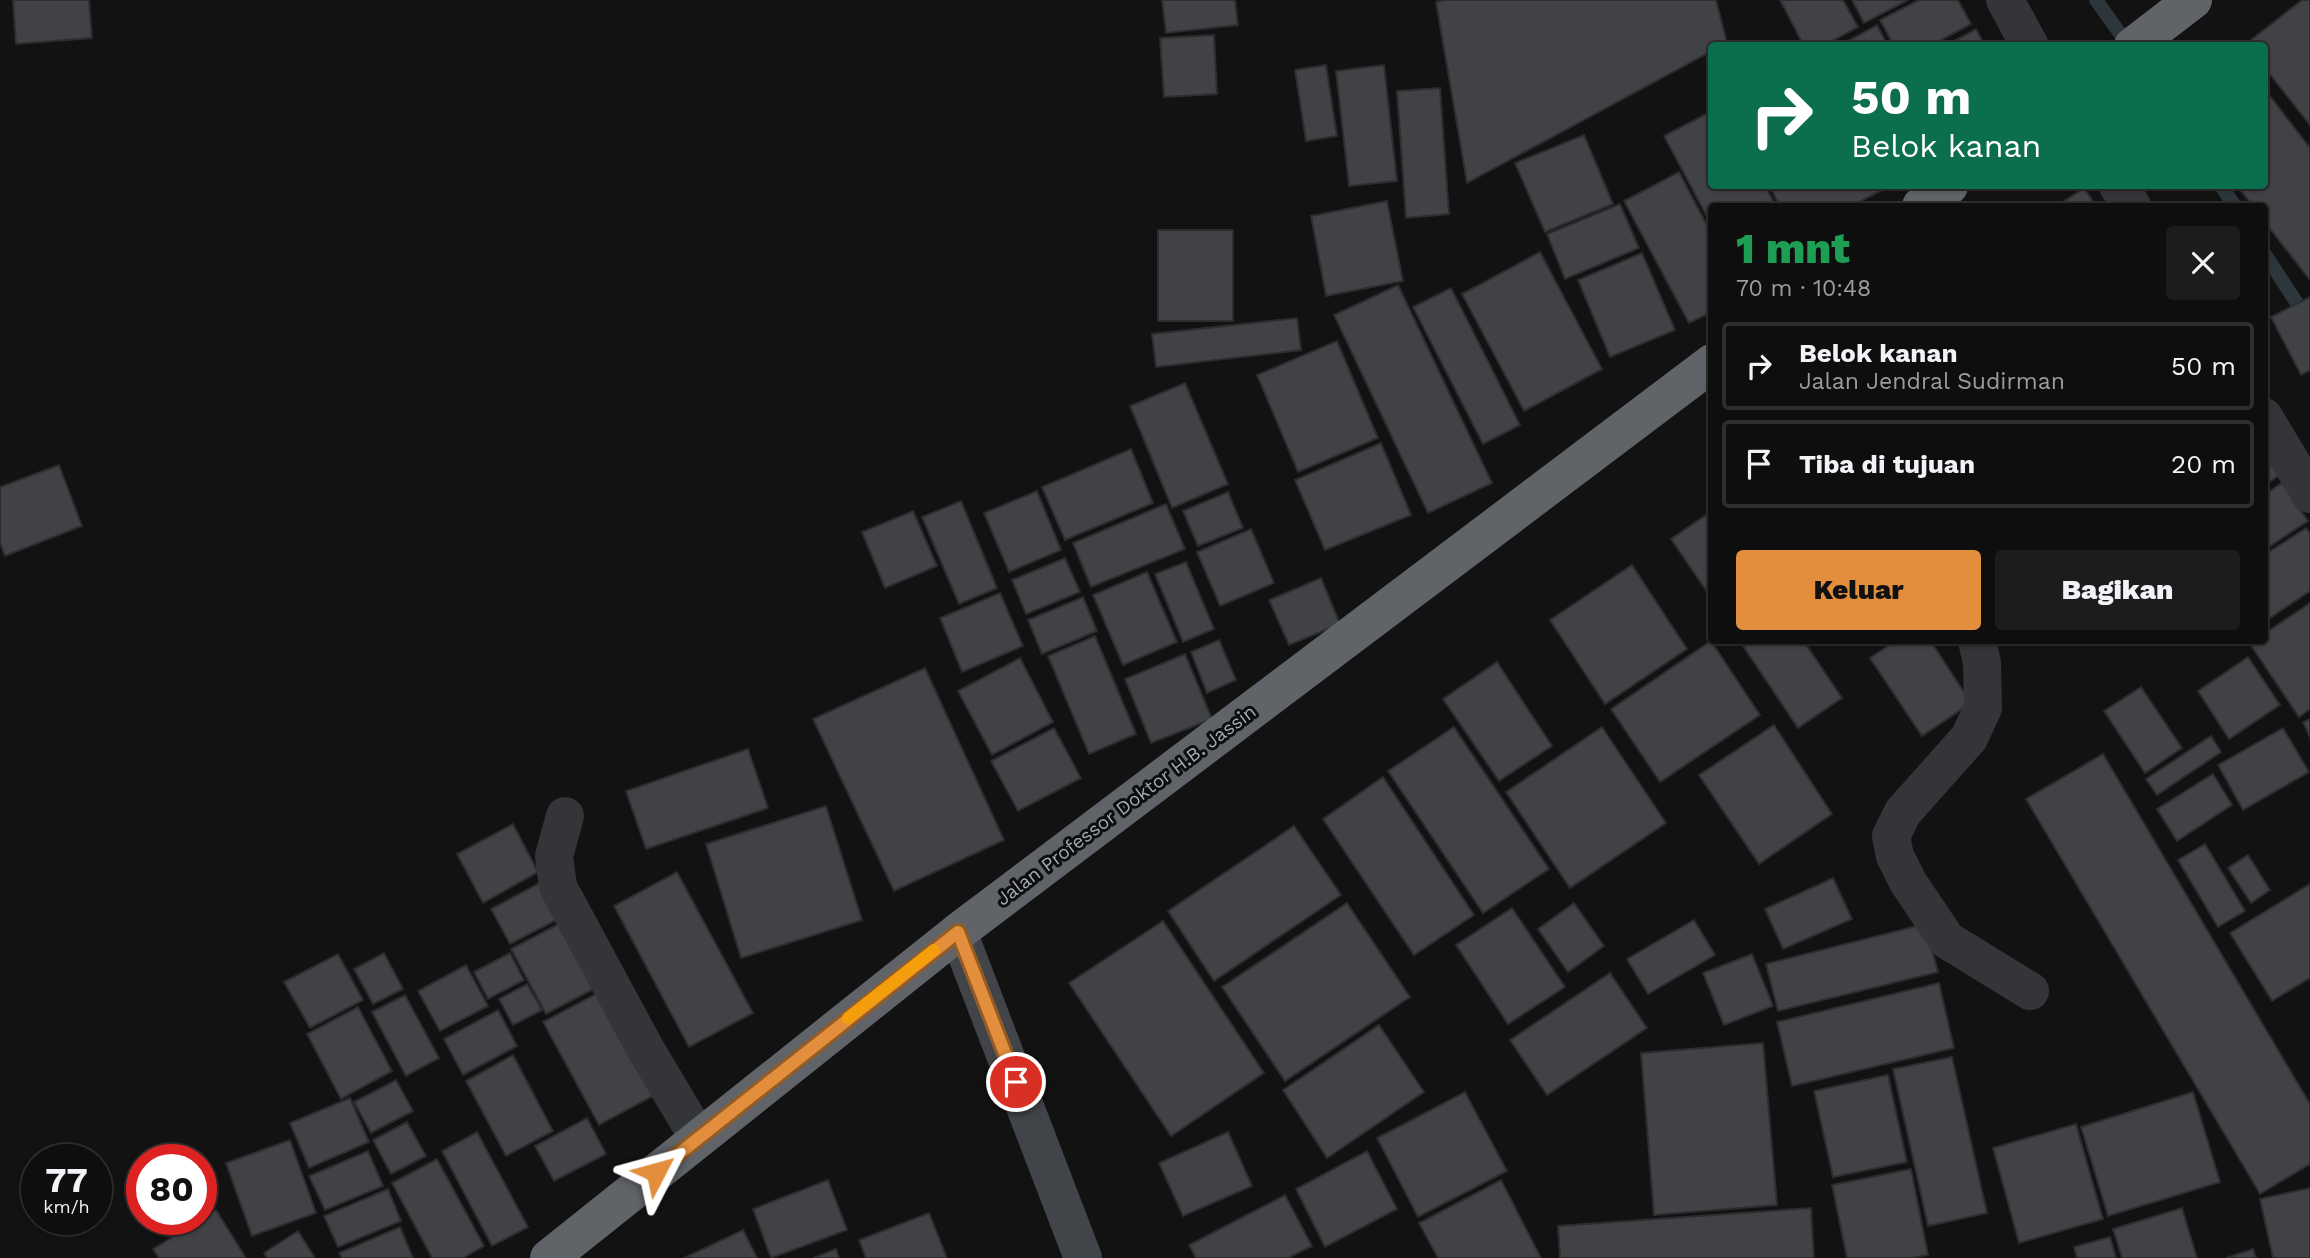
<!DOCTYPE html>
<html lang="id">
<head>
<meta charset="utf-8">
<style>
	:root { --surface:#0e0e0e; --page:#1c1c1c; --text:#f1f3f6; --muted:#9b9c9e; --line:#2e2e2e; --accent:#e28e3c }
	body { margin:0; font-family:"Work Sans",sans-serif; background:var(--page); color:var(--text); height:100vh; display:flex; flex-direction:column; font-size:26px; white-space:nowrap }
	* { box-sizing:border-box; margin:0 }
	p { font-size:23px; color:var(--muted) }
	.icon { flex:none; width:38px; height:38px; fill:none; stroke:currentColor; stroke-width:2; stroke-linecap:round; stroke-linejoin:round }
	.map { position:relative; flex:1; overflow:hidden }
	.panel { position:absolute; left:1708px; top:203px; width:560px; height:441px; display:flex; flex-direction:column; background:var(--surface); border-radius:7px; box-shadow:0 2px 5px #0004,0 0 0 2px var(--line) }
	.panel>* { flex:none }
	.guide { position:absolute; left:1708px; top:42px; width:560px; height:147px; border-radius:7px; box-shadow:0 2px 5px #0004,0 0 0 2px var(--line); background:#0b6e4f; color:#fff; overflow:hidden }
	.speed { position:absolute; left:21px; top:1144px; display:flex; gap:14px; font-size:35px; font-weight:700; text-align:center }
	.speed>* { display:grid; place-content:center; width:91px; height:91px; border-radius:50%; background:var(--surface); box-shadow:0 2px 5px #0004,0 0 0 2px var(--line); line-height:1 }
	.speed small { font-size:18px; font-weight:400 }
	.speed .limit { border:10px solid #d22; background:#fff; color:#111 }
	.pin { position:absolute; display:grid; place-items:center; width:60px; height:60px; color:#fff; margin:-30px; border:4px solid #fff; border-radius:50%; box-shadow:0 2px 7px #0007 }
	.me { position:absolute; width:77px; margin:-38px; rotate:51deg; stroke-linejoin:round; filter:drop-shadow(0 0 5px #0008) }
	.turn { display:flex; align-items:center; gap:24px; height:147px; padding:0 28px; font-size:32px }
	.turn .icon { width:91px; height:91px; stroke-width:2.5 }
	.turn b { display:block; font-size:49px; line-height:60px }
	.round { display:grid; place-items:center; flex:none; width:74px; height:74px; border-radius:7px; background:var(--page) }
	.head { display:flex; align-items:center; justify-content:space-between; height:119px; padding:0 28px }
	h1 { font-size:42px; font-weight:800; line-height:52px; color:#1e9e55 }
	.primary-button { display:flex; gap:14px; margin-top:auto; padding:14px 28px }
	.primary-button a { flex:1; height:80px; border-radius:7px; background:var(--accent); color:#111; font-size:28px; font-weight:800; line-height:80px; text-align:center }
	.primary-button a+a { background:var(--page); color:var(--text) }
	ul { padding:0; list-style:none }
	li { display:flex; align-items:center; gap:21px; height:88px; margin:0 14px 10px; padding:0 14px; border:4px solid var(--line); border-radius:7px }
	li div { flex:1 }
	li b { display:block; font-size:26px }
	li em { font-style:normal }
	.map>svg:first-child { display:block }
</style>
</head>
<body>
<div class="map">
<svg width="2310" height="1258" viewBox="0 0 2310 1258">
	<rect width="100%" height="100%" fill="#121213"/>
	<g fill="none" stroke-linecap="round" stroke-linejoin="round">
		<g stroke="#2c363b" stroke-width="14">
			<path d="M2096 0 2129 46"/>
			<path d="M2221 186 2235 206"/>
			<path d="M2264 253 2310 323"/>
		</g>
	</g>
	<g fill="#414246" stroke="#2c2d2f" stroke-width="2">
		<path d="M13 0H89L92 38 16 44Z"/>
		<path d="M1162 0H1235L1238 25 1166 33Z"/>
		<path d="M1444 0H1716L1727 43 1722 46H1712V51L1467 183 1436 2Z"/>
		<path d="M1780 0H1843L1858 27 1823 46H1804Z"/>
		<path d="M1852 0H1908L1864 23Z"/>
		<path d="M1919 0H1958L1971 24 1930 46H1894L1880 20Z"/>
		<path d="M2302 0H2310V125L2264 67V46H2248L2247 43Z"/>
		<path d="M1877 25 1888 46H1839Z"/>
		<path d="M1976 29 1985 46H1945Z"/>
		<path d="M1214 35 1217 94 1164 97 1160 38Z"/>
		<path d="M1326 65 1337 136 1306 141 1295 70Z"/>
		<path d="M1384 65 1397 181 1349 186 1336 71Z"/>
		<path d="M1440 88 1449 214 1406 218 1397 91Z"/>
		<path d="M2270 96 2310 148V280L2264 221V206H2253L2237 186H2264V101Z"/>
		<path d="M1712 111V186H1765L1776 206H1712V226L1664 136Z"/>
		<path d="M1584 135 1613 204 1545 232 1515 163Z"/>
		<path d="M1679 172 1712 235V312L1689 323 1624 201Z"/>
		<path d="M1782 186H1890L1851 206H1780L1772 191Z"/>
		<path d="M2084 188 2096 206H2057Z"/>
		<path d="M1387 201 1403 281 1326 296 1311 216Z"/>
		<path d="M1620 204 1639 248 1565 279 1547 234Z"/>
		<rect x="1158" y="230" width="75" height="91"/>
		<path d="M1540 252 1602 369 1524 411 1462 294Z"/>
		<path d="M1642 253 1675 330 1610 357 1578 280Z"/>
		<path d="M1398 285 1492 483 1428 513 1334 315Z"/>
		<path d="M1451 288 1520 425 1483 444 1413 307Z"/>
		<path d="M2310 297V370L2301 375 2271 317Z"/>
		<path d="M1297 318 1301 350 1156 367 1152 334Z"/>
		<path d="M1337 341 1378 438 1298 472 1257 375Z"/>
		<path d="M1185 383 1228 484 1172 508 1130 406Z"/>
		<path d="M1381 443 1411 515 1325 550 1295 480Z"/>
		<path d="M1131 449 1153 503 1065 540 1042 487Z"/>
		<path d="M2264 452 2280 475 2264 485Z"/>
		<path d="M59 465 82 526 5 556 0 543V487Z"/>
		<path d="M2282 483 2308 521 2264 550V495Z"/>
		<path d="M1037 491 1061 550 1009 572 984 513Z"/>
		<path d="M1228 492 1243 528 1198 546 1183 511Z"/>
		<path d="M961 501 997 588 959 604 922 517Z"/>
		<path d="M1166 504 1185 549 1091 587 1073 543Z"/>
		<path d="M913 511 937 566 885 588 862 532Z"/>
		<path d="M1712 511V599L1671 539Z"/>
		<path d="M2306 528 2310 533V591L2264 622V555Z"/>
		<path d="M1251 529 1274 583 1220 606 1197 552Z"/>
		<path d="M1065 558 1080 592 1026 614 1012 580Z"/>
		<path d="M1186 562 1214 629 1183 642 1155 574Z"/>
		<path d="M1632 565 1687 649 1605 704 1550 620Z"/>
		<path d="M1147 572 1177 642 1123 665 1093 595Z"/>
		<path d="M1321 578 1340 624 1289 645 1269 600Z"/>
		<path d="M1000 593 1023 646 962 672 940 618Z"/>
		<path d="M1083 597 1097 631 1042 654 1028 620Z"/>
		<path d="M2310 603V709L2299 717 2250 644 2255 640H2264V634Z"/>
		<path d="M1095 636 1136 734 1089 754 1048 656Z"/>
		<path d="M1219 640 1236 680 1207 693 1191 652Z"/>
		<path d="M1739 640H1803L1842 698 1798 728Z"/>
		<path d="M1897 640H1930L1971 703 1922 736 1870 658Z"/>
		<path d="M1711 641 1760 715 1660 782 1611 709Z"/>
		<path d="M1185 654 1212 719 1151 743 1125 679Z"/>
		<path d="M2248 657 2280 705 2229 739 2198 691Z"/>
		<path d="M1020 658 1053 722 992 755 958 691Z"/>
		<path d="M1497 662 1552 746 1499 781 1443 699Z"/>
		<path d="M925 668 1004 840 894 891 813 719Z"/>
		<path d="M2141 687 2182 748 2145 773 2104 711Z"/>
		<path d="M2310 719V737L2303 722Z"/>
		<path d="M1774 725 1832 814 1759 864 1699 775Z"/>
		<path d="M1454 727 1549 869 1483 913 1388 771Z"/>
		<path d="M1602 727 1666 823 1570 888 1506 792Z"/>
		<path d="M1054 728 1081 778 1018 811 991 761Z"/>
		<path d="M2283 728 2309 772 2243 810 2218 765Z"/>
		<path d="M2211 736 2221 752 2157 795 2146 779Z"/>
		<path d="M748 749 768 808 646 849 626 791Z"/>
		<path d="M2103 754 2310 1104V1164L2260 1194 2026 799Z"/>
		<path d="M2213 774 2232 805 2177 841 2157 809Z"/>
		<path d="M1383 777 1474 915 1414 955 1323 819Z"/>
		<path d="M826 806 862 920 741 958 706 844Z"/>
		<path d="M513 824 538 872 483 903 457 854Z"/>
		<path d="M1294 826 1341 895 1214 981 1168 911Z"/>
		<path d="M2205 844 2245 911 2218 927 2178 860Z"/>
		<path d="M2248 855 2270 890 2251 903 2228 868Z"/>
		<path d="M677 872 753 1013 689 1047 614 906Z"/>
		<path d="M1833 878 1852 919 1783 949 1765 909Z"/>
		<path d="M547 879 566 915 510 944 491 909Z"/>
		<path d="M2310 884V978L2272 1001 2230 933Z"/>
		<path d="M1347 903 1410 997 1285 1081 1222 987Z"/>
		<path d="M1574 903 1604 946 1568 972 1538 929Z"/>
		<path d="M1512 908 1565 987 1508 1024 1456 945Z"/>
		<path d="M570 918 605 983 546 1014 511 949Z"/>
		<path d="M1694 920 1715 955 1648 994 1627 959Z"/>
		<path d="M1163 921 1264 1073 1171 1136 1069 983Z"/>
		<path d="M1925 924 1938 972 1778 1011 1766 964Z"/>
		<path d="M384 953 403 989 373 1004 354 969Z"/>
		<path d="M510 953 524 980 488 999 474 972Z"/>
		<path d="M338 954 363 1000 310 1028 284 982Z"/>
		<path d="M1752 954 1773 1006 1724 1025 1703 973Z"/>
		<path d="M466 965 488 1006 440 1031 418 991Z"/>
		<path d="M1610 973 1647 1028 1547 1095 1510 1040Z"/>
		<path d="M1939 983 1954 1048 1792 1086 1777 1022Z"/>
		<path d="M527 984 542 1010 513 1025 499 999Z"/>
		<path d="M609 987 664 1090 599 1125 543 1022Z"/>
		<path d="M405 995 439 1058 406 1076 372 1012Z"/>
		<path d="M358 1007 392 1071 341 1099 307 1034Z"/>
		<path d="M498 1010 517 1046 463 1075 444 1039Z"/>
		<path d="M1379 1025 1424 1092 1327 1158 1283 1090Z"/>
		<path d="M1763 1043 1777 1205 1654 1215 1641 1053Z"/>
		<path d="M513 1055 553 1131 506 1156 466 1081Z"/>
		<path d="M1952 1057 1987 1213 1928 1226 1893 1069Z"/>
		<path d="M1888 1075 1907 1162 1833 1177 1814 1091Z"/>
		<path d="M396 1080 413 1111 371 1133 354 1102Z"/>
		<path d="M1465 1092 1507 1171 1418 1217 1377 1138Z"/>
		<path d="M2193 1092 2220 1182 2108 1216 2081 1127Z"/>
		<path d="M350 1098 369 1142 309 1168 290 1123Z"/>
		<path d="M587 1118 606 1154 554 1181 535 1146Z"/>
		<path d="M407 1122 426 1156 391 1174 373 1140Z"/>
		<path d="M2076 1124 2103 1219 2019 1243 1993 1148Z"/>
		<path d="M477 1132 528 1227 492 1246 442 1151Z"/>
		<path d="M1228 1132 1252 1186 1183 1216 1159 1163Z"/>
		<path d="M290 1140 316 1213 252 1236 226 1163Z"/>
		<path d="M368 1151 383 1186 325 1210 309 1176Z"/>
		<path d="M1367 1151 1397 1209 1325 1247 1296 1189Z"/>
		<path d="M437 1159 484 1246 463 1258H432L392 1183Z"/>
		<path d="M1911 1169 1928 1255 1911 1258H1847L1832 1185Z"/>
		<path d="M828 1180 847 1230 771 1258 753 1209Z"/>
		<path d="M1501 1180 1541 1258H1438L1419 1223Z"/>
		<path d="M2310 1188V1258H2273L2260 1199Z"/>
		<path d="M388 1189 401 1221 338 1247 324 1216Z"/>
		<path d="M1285 1195 1312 1246 1288 1258H1196L1189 1245Z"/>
		<path d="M1811 1208 1814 1258H1560L1558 1226Z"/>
		<path d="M2182 1208 2197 1258H2122L2113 1229Z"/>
		<path d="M216 1210 246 1258H159L153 1249Z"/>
		<path d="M929 1213 947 1258H866L859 1240Z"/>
		<path d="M400 1227 413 1258H342L339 1253Z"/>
		<path d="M743 1230 757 1258H684Z"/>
		<path d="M298 1231 315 1258H267L264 1253Z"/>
		<path d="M2110 1237 2116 1258H2077L2074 1247Z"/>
		<path d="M836 1249 839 1258H813Z"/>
		<path d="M2253 1249 2256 1258H2226Z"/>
	</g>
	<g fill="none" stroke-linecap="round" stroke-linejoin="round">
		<g stroke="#333538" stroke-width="38">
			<path d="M2005 0 2030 46"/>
			<path d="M2118 186 2132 206"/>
			<path d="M2264 417 2310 494"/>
			<path d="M1977 640 1982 663 1983 708 1969 738 1903 812 1891 836 1895 856 1908 882 1947 940 2030 991"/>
			<path d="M565 816 554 856 558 887 646 1050 698 1137"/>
		</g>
		<path stroke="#414448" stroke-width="38" d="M958 932 1083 1258"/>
		<g stroke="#606469" stroke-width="38">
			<path d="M2133 46 2193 0"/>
			<path d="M1921 206 1949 186"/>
			<path d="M549 1258 958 932 1712 363"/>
		</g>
	</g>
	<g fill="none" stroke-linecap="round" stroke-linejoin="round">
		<g stroke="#935c27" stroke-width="18">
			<path id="route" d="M656 1172 958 932 1016 1082"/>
		</g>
		<use href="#route" stroke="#e28e3c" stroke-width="12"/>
		<path stroke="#f59e0b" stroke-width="12" d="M848 1018 934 950"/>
	</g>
	<g text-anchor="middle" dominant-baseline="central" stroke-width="6" stroke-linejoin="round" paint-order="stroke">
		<g font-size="19" fill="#a4abb3" stroke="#0d0d0e">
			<text transform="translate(1126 805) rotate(-37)">Jalan Professor Doktor H.B. Jassin</text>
		</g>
	</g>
</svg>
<div class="speed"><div>77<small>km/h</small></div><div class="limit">80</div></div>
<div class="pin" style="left:1016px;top:1082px;background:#d93025"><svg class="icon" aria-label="arrive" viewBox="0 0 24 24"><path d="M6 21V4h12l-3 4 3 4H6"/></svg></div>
<svg class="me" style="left:656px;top:1172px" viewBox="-20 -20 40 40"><path d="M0-17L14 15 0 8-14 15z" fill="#e28e3c" stroke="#fff" stroke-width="4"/></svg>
<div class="guide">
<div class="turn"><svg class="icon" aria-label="right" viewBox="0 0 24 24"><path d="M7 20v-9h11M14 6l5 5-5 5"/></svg><div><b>50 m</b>Belok kanan</div></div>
</div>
<section class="panel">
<div class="head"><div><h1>1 mnt</h1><p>70 m · 10:48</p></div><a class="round"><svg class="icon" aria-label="close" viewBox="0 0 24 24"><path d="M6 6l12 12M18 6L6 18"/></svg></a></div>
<ul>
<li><svg class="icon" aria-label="right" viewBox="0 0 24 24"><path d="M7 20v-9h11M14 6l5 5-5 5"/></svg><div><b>Belok kanan</b><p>Jalan Jendral Sudirman</p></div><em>50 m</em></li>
<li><svg class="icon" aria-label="arrive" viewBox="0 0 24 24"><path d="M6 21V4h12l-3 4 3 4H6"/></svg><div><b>Tiba di tujuan</b></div><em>20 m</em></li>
</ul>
<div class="primary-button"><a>Keluar</a><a>Bagikan</a></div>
</section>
</div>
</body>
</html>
